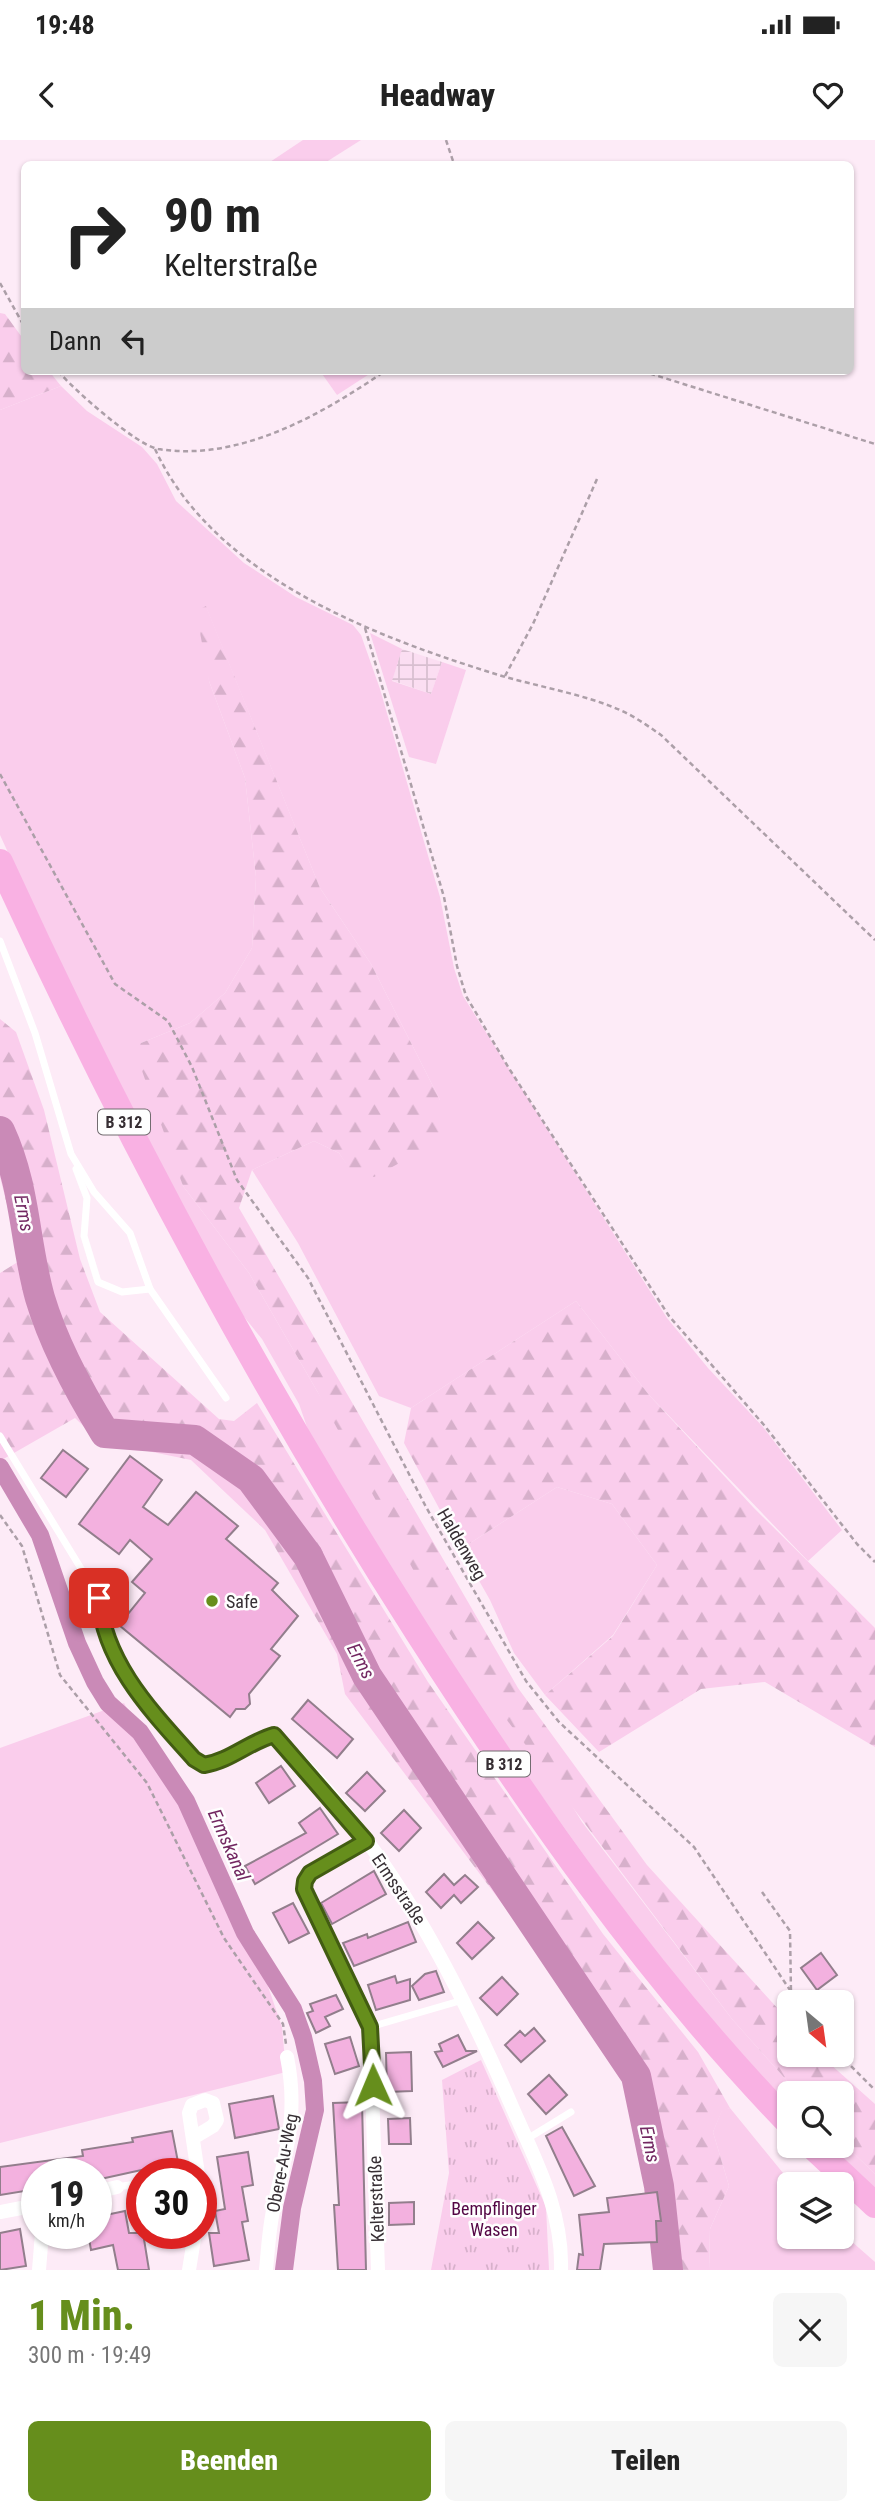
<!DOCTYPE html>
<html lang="de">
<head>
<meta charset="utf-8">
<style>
	:root { --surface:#fff; --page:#f6f6f6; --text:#222; --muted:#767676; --accent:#668e1c }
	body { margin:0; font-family:"Roboto Condensed",sans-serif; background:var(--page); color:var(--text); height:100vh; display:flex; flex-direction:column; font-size:26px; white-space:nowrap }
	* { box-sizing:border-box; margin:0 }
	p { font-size:23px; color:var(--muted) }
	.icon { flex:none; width:38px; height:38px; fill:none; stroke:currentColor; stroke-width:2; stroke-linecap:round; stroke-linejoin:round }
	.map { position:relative; height:2130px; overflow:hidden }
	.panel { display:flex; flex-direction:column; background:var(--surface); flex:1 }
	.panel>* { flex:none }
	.guide { position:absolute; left:21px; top:21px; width:833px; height:214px; border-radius:10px; box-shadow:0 2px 5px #0004; background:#fff; color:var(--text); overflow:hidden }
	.needle { width:46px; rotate:151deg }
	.controls { position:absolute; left:777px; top:1850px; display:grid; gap:14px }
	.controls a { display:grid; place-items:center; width:77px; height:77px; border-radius:10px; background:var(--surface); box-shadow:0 2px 5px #0004; font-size:35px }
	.speed { position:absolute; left:21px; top:2018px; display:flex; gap:14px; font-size:35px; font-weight:700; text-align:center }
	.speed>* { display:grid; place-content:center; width:91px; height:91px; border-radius:50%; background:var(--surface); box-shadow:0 2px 5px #0004; line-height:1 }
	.speed small { font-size:18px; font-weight:400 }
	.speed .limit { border:10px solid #d22; background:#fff; color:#111 }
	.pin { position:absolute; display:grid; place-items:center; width:60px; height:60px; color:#fff; margin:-30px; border-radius:14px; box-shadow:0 4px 10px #0006 }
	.me { position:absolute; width:77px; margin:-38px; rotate:359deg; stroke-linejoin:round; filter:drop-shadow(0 0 5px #0008) }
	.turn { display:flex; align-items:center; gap:24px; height:147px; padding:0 28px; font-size:32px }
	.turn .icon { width:91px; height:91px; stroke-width:2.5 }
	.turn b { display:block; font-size:49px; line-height:60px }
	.then { display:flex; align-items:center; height:66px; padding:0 28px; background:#0003; gap:14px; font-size:26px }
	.round { display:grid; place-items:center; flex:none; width:74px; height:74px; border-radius:10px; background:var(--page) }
	.summary { display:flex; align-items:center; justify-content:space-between; height:119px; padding:0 28px }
	h1 { font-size:42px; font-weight:800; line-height:52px; color:var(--accent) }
	.primary-button { display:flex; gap:14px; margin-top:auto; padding:14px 28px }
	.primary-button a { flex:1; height:80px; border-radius:10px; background:var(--accent); color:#fff; font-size:28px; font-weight:800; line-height:80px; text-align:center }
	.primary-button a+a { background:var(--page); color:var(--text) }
	.status { display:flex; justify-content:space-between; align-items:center; height:49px; padding:0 35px; background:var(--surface); direction:ltr }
	.status svg { height:19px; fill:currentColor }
	header { display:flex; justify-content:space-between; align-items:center; height:91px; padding:0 28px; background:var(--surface); font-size:32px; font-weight:800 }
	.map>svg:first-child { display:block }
</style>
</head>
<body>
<div class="status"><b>19:48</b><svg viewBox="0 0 49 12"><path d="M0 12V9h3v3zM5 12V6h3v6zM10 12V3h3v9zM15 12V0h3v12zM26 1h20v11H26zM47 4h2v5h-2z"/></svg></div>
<header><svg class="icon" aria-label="back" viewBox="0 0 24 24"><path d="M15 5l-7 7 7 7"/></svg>Headway<svg class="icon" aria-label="heart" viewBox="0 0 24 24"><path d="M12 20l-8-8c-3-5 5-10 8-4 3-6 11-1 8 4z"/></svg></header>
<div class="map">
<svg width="875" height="2130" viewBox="0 0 875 2130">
	<defs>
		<pattern id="industrial-grid" width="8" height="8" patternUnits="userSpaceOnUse" patternTransform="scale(1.75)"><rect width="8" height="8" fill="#fbdef2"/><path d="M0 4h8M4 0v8" fill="none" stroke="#d8bfd0"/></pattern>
		<pattern id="forest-firs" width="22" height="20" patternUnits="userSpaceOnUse" patternTransform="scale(1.75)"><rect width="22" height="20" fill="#facdec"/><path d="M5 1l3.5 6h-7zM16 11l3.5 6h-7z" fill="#d7b0cb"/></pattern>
		<pattern id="park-tufts" width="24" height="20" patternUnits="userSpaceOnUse" patternTransform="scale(1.75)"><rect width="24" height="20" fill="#facdec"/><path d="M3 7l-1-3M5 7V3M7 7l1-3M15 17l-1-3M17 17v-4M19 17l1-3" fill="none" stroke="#d7b0cb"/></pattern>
	</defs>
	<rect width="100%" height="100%" fill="#fdebf7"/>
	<path fill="url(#industrial-grid)" d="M402 509 442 522 431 554 391 540Z"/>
	<g fill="#facdec">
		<path d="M303 0H361L323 24H267Z"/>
		<path d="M320 231H374L337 255Z"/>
		<path d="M61 246 87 271 142 307 157 324 176 361 244 423 296 457 353 485 361 495 380 549 440 757 454 828 463 856 667 1178 708 1228 763 1287 842 1390 808 1421 649 1255 576 1161 411 1268 379 1256 298 1103 252 1030 314 1001 339 1013 353 1033 440 960 371 824 320 748 206 467 209 541 245 638 256 737 252 808 225 853 190 883 141 903 183 1046 249 1133 317 1251 582 1682 732 1879 798 1953H789V1970L649 1806 480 1570 314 1307 299 1264 262 1199 236 1167 173 1051 67 841 0 695V270Z"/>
		<path d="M370 493 402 509 392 541 431 554 442 522 466 530 436 624 409 617Z"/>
		<path d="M557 1347 612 1364 657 1425 613 1495 545 1555 514 1513 490 1460 461 1409Z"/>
		<path d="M124 1563 250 1794 282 1887 286 1932 0 2003V1608Z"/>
		<path d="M730 1968 792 2044H789V2096H842V2093L875 2122V2130H709L710 2089 729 2046 713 1992 722 1970Z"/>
		<path d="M842 2002 875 2034V2051L826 2006H842Z"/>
	</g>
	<g fill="url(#forest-firs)">
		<path d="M0 173 5 174 24 200V231H49L61 246 0 270Z"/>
		<path d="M206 466 320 748 371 824 440 960 443 999 374 1037 352 1033 339 1013 314 1001 252 1030 239 1068 518 1548 647 1725 789 1881V1914L820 1915 875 1964V2034L842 2002V1953H798L732 1879 482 1547 430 1461 317 1251 249 1133 183 1046 136 914 141 903 190 883 225 853 252 808 256 737 245 638 209 541 196 471Z"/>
		<path d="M0 879 16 892 44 970 80 1119 100 1172 219 1279 234 1281 257 1263 428 1542 603 1794 698 1912 730 1968 722 1971 713 1992 729 2046 710 2089 709 2130H669L656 2031 638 1945 345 1554 337 1514 265 1390 191 1320 99 1301 75 1278 0 1321V1133L21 1120 0 1037Z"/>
		<path d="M576 1161 649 1255 753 1367 875 1488V1607L765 1542 701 1549 599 1612 545 1555 613 1496 657 1425 612 1364 557 1347 461 1409 404 1303 411 1268Z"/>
	</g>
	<path fill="url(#park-tufts)" d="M481 1920 546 2067 549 2130H431L449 2033 442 1940Z"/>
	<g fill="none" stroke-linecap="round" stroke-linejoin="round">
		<path stroke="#ca8ab7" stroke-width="18" d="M0 1327 40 1395 77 1503 95 1542 108 1563 140 1592 186 1661 245 1793 293 1869 303 1897 313 1941 315 1970 292 2068 284 2130"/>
		<path stroke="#ca8ab7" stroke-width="30" d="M0 991C26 1047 24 1101 40 1158 54 1205 79 1251 105 1293L195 1300 251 1339 308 1416 367 1536 636 1936 659 2046 668 2130"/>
	</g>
	<g fill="#f3b1df" stroke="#927e8c" stroke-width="2">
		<path d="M63 1310 88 1329 66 1357 41 1338Z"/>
		<path d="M130 1316 162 1340 143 1367 168 1385 196 1352 238 1386 226 1399 278 1443 272 1450 298 1476 271 1509 280 1516 249 1554 250 1564 245 1569H236L230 1577 119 1485 145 1453 132 1442 152 1419 130 1400 119 1414 79 1384Z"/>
		<path d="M308 1560 353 1599 337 1618 292 1579Z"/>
		<path d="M281 1626 295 1646 269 1663 256 1643Z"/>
		<path d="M367 1632 385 1651 365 1671 346 1653Z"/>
		<path d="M320 1668 338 1694 255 1744 245 1726 306 1693 299 1683Z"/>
		<path d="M404 1670 421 1688 399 1711 381 1693Z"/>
		<path d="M374 1731 386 1754 332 1784 321 1763Z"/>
		<path d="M444 1734 454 1745 465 1735 478 1747 461 1763 454 1755 441 1768 426 1752Z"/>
		<path d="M293 1763 309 1793 289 1803 273 1773Z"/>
		<path d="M408 1782 416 1802 354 1826 343 1803 367 1794 368 1798Z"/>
		<path d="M478 1782 494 1798 472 1819 457 1803Z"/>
		<path d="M821 1813 837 1835 817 1850 801 1828Z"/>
		<path d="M436 1831 444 1852 419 1860 412 1846 425 1834Z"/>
		<path d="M395 1836 397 1843 410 1839V1860L376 1870 368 1845Z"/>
		<path d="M502 1837 518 1854 497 1875 480 1858Z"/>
		<path d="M336 1855 343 1869 325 1877 330 1886 316 1893 307 1873 313 1871 310 1864Z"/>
		<path d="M534 1888 545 1901 521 1922 505 1905 520 1891 525 1896Z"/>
		<path d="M458 1895 466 1911H477L443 1927 435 1912 442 1911 439 1904Z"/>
		<path d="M350 1897 359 1926 335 1934 325 1904Z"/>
		<path d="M411 1912 412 1951 387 1952 386 1913Z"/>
		<path d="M549 1935 567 1955 546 1974 528 1954Z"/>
		<path d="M273 1956 279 1989 235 1998 229 1964Z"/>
		<path d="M362 1962 366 2130H338L334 2065H339L333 1963Z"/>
		<path d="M410 1978 411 2004H389L388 1979Z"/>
		<path d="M562 1987 595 2046 574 2056 546 1996Z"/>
		<path d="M172 1991 178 2022 96 2040V2034H37V2049L0 2055V2027L83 2016 82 2010 133 2002 132 1998Z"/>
		<path d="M248 2012 253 2045 242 2047 248 2081 242 2082 249 2120 214 2126 209 2093H219L215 2071 225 2069 217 2017Z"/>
		<path d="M657 2052 661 2081H656L657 2102 604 2104 600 2130H577L579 2114 583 2115 579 2075 609 2072 607 2058Z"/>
		<path d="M414 2062V2084L389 2085V2063Z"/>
		<path d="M125 2071 129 2093H143L149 2130H118L113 2105 91 2110 88 2093H96V2077Z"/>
		<path d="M20 2089 26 2126 0 2130V2093Z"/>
	</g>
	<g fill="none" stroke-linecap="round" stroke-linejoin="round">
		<g stroke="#ac9fa8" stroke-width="2.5" stroke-dasharray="5 3.5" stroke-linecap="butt">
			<path d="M446 0 454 24"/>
			<path d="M0 143 24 186"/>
			<path d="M58 231C73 249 136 305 158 309 239 322 321 275 385 231"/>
			<path d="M642 231 875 304"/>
			<path d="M155 309C214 437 375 497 502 536 540 547 583 554 620 570 634 576 648 586 661 595L875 800"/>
			<path d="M365 488 444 757 457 826 466 856 510 930 669 1176 764 1285 857 1404 875 1422"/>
			<path d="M505 536 533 484 597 339"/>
			<path d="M0 634 115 844 168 881 192 927 237 1040 308 1138 426 1367 526 1541 559 1582 694 1707 798 1862"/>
			<path d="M0 1375 22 1406 60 1535 147 1643 224 1798 283 1884 286 1904"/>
			<path d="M762 1752 790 1791 791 1853"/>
			<path d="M839 1914 875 1950"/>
		</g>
		<g stroke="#fff" stroke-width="7">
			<path d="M0 801 35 893 71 1014 94 1052 130 1093 150 1149 226 1258"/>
			<path d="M76 1029 87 1058 84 1096 98 1142 122 1152 150 1149"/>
			<path d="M0 1296 99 1458"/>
			<path d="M370 1887 463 1860"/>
			<path d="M527 1999 571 1972"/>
			<path d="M117 2047 142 2043"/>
		</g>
		<g stroke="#fff" stroke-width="14">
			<path d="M99 1458C104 1524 153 1572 194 1619 220 1635 248 1602 274 1595 384 1698 454 1832 513 1969 536 2021 563 2071 561 2130"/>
			<path d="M366 1701 310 1733C303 1743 304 1749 307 1760L370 1887 378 2130"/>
			<path d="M193 1998 213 1986 217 1980 213 1963 205 1960 192 1965 189 1973 198 2034"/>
			<path d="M96 2052 117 2047"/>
			<path d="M0 2072 37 2065"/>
			<path d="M42 2097 61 2093"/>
			<path d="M39 2130 42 2093"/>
			<path d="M189 2130 195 2093"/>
			<path d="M266 2130C268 2110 269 2090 273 2071 285 2014 299 1976 287 1917"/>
		</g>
		<g stroke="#f9b1e3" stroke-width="26">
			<path d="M0 722C122 989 260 1246 418 1493 529 1666 646 1835 789 1983"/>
			<path d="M812 2006 875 2065"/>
		</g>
	</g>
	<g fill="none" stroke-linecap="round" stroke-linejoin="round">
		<g stroke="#425c12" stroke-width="18">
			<path id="route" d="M99 1458C104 1523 152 1572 194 1619L204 1625C230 1621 249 1602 274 1595L366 1701 310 1733 305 1741 304 1749 370 1887 373 1945"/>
		</g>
		<use href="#route" stroke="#668e1c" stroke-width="12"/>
	</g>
	<circle fill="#668e1c" stroke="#fefefe" stroke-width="2.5" cx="212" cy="1461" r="7"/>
	<g text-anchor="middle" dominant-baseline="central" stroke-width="5" stroke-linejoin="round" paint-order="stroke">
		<g fill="#fefefe" stroke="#726c70" stroke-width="2">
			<rect x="98" y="969.5" width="52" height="25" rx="5"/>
			<rect x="478" y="1611.5" width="52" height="25" rx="5"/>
		</g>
		<g font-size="16" font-weight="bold" fill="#362e33">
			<text x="124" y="982">B 312</text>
			<text x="504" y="1624">B 312</text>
		</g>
		<g font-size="18" fill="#362e33" stroke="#fefefe">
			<text transform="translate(462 1404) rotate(60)">Haldenweg</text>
			<text transform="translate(399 1749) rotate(56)">Ermsstraße</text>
			<text transform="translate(282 2023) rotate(-79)">Obere-Au-Weg</text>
			<text transform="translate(376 2059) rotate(-92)">Kelterstraße</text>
		</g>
		<g font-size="18" fill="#362e33" stroke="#fefefe" text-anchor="start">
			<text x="226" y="1461">Safe</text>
		</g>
		<g font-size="18" fill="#530544" stroke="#fefefe">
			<text x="494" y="2068">Bempflinger<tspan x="494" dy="21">Wasen</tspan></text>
		</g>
		<g font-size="19" font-style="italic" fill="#722761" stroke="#fefefe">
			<text transform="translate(24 1073) rotate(79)">Erms</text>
			<text transform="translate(361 1521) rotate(62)">Erms</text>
			<text transform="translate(229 1705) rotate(66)">Ermskanal</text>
			<text transform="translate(650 2004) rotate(78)">Erms</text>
		</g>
	</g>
</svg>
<div class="controls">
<a><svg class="needle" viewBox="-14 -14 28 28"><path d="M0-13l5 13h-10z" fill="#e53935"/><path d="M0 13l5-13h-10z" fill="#767676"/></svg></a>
<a><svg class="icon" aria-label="search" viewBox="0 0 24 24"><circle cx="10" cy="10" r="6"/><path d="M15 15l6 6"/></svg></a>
<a><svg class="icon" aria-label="layers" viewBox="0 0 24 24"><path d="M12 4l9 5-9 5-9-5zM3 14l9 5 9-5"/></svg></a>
</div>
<div class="speed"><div>19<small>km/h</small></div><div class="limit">30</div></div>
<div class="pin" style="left:99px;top:1458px;background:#d93025"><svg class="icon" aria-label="arrive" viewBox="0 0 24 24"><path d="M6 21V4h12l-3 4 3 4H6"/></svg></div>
<svg class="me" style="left:373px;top:1945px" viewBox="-20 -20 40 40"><path d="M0-17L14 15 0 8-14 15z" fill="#668e1c" stroke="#fff" stroke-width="4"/></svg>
<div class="guide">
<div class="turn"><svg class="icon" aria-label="right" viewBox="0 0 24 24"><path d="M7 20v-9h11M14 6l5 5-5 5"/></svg><div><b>90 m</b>Kelterstraße</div></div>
<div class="then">Dann<svg class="icon" aria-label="left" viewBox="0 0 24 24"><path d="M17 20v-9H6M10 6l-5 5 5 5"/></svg></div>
</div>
</div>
<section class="panel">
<div class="summary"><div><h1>1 Min.</h1><p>300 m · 19:49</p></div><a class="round"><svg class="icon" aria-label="close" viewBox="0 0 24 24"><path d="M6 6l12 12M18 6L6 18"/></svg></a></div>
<div class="primary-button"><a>Beenden</a><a>Teilen</a></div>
</section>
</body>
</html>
